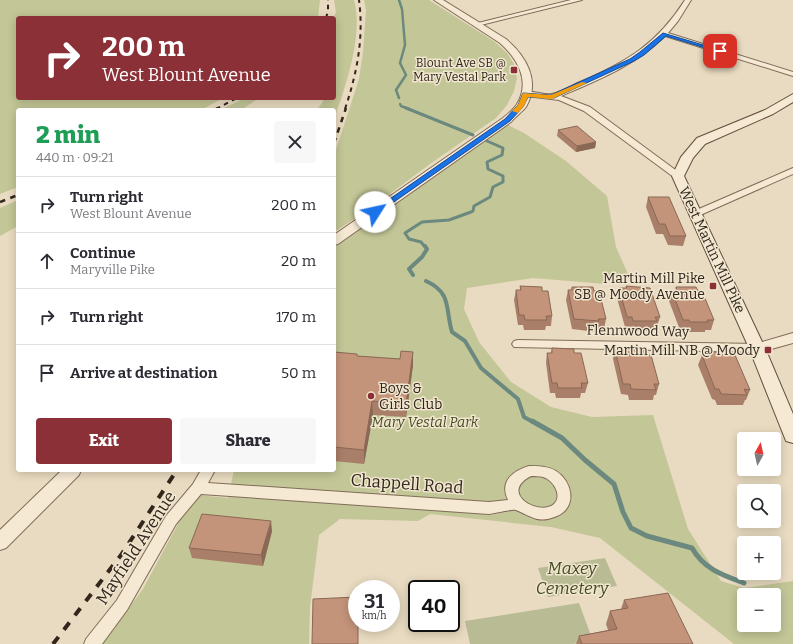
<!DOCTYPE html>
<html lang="en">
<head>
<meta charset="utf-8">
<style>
	:root { --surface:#fff; --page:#f7f7f7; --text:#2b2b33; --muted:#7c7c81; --line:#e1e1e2; --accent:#8a3036 }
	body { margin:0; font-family:Bitter,serif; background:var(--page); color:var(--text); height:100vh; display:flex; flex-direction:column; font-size:15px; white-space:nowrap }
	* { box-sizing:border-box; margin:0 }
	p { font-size:13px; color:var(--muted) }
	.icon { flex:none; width:22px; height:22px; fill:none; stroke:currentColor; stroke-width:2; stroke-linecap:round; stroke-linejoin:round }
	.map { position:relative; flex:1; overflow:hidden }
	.sheet { position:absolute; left:16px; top:108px; width:320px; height:364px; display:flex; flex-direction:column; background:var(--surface); border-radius:4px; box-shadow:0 2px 10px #0003 }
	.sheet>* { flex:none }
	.guide { position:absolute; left:16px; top:16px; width:320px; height:84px; border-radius:4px; box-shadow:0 2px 10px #0003; background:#8a3036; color:#fff; overflow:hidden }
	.needle { width:26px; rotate:8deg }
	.controls { position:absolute; left:737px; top:432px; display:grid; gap:8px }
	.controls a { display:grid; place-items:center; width:44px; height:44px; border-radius:4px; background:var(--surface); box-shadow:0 2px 10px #0003; font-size:20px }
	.speed { position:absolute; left:348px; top:580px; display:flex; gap:8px; font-size:20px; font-weight:700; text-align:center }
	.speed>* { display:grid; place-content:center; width:52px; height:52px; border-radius:50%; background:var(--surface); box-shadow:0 2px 10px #0003; line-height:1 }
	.speed small { font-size:10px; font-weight:400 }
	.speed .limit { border:2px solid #111; border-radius:6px; background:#fff; color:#111 }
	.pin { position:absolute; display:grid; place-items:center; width:34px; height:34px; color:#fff; margin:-17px; border-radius:8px; box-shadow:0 2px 6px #0006 }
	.me { position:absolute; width:44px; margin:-22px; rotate:55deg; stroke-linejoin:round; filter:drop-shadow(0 0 3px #0008) }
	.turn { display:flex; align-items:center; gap:14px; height:84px; padding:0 20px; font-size:18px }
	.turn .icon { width:52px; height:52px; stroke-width:2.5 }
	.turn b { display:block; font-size:28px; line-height:34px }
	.round { display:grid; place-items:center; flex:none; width:42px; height:42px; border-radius:4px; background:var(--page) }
	.head { display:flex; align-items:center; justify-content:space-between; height:68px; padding:0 20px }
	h1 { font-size:24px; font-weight:800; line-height:30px; color:#1e9e55 }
	.cta { display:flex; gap:8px; margin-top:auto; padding:8px 20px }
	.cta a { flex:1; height:46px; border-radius:4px; background:var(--accent); color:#fff; font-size:16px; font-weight:800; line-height:46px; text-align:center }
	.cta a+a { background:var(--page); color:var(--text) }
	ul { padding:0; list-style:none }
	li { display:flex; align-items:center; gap:12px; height:56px; padding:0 20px; border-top:1px solid var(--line) }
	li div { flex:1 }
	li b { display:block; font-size:15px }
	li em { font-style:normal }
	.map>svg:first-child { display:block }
</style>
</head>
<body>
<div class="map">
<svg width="793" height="644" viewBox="0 0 793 644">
	<rect width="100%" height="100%" fill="#e9dbc1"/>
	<g fill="#c3c696" fill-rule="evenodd">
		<path d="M0 0H320L318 18H18V98H223L201 110H18V187L0 194Z"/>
		<path d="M334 0H354C364 34 345 88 334 120V110H317L325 98H334L333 18 336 13Z"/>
		<path d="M364 0H429L495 42 507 53 514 64 517 78 514 91 507 105 496 118 430 164 367 211 334 232V156L359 79 363 52 366 10Z"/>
		<path d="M245 98H259L241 110H220Z"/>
		<path d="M508 125 524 133 566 161 607 196 616 247 628 274 605 284 533 278 467 288 464 309 479 342 511 382 551 407 592 417 653 415 688 529 721 581 744 588 793 581V644H734L600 538 551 527 430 514 418 521 340 519 319 535 310 607 309 644H102L143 589 187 507 198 495 228 498 234 470H334V247ZM744 595H774V625H744Z"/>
		<path d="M18 200V226L0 236V208Z"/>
	</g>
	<g fill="#b9bb95">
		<path d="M605 558 617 586 548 597 538 568Z"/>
		<path d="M579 603 593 641 573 644H470L465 621Z"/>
	</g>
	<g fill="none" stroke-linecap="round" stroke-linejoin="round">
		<g stroke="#6b897f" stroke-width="2.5">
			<path d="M399 0 402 9 405 45 400 63 406 75 396 90 399 98"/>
			<path d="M400 104 401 106 409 109"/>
		</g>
		<g stroke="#6b897f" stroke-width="3">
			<path d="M406 108 473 135"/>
			<path d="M425 247 421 242 409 239 405 233 422 222 449 220 471 212 473 211 474 206 490 197 493 187 503 182V176L488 169 487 162 502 155 503 148 487 141"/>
		</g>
		<g stroke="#6b897f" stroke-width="4">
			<path d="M413 275 409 269 422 257 427 249 425 246"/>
			<path d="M426 281C452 293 445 308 452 332L465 341 481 368 518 399 524 417 533 422"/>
		</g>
		<path stroke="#6b897f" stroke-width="5" d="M532 421 562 438 585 460 614 484 623 512 631 528 647 536 692 548C704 569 722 575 744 583"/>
		<g stroke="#816c5a" stroke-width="2">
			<g id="minor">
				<path d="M571 0H582L477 26 474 24Z"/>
				<path d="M685 0H691L678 21 668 33 793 72V76L665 36C636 65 598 80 561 96L590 107 681 174 682 176 681 178H675L584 111 559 100 526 96 522 94C529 88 543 96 552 94 561 92 571 86 580 82 627 62 657 44 685 0Z"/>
				<path d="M793 168V174L698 216 695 217 690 214 692 212Z"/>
				<path d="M518 340 757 344 761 345 763 348 761 351 757 352 514 347 512 344 514 341Z"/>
				<path d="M529 466C538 466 548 466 556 471 572 481 578 507 557 516 538 524 533 517 516 510 512 509 495 513 489 514L201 494 176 524 127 610 102 644H84L86 639 117 600 166 516 193 484 201 470H215L208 483 489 502 508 500C499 481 513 471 529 466ZM531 476C535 476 539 476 543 477 553 480 563 495 554 504 539 517 498 493 531 476Z"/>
			</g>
		</g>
		<g stroke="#816c5a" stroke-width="2">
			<g id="tertiary">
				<path d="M434 0H443L506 39C526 56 541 81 526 107 522 112 515 117 511 122L338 244 334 245V235L503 118C508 114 514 109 517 104 531 81 517 58 500 43Z"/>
				<path d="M793 333V343L757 353 752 351 750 348 752 345Z"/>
				<path d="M62 470H81L79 475 6 548 0 550V530Z"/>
			</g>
		</g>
		<g stroke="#624e3d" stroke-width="2">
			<path id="secondary" d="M793 94V102L773 114 705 144 693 158 684 176 765 348 793 414V443L786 441 784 436 749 348 672 176 681 157 697 138 765 110Z"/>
		</g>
		<use href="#minor" fill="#f5e9d3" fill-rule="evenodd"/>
		<use href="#tertiary" fill="#f5e9d3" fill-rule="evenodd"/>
		<use href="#secondary" fill="#f5e9d3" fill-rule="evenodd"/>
		<g stroke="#32261d" stroke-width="2" stroke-dasharray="4.5 4.5" stroke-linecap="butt">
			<path d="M326 18 328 11V0"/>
			<path d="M216 109 237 98"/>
			<path d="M345 109C357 73 364 38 359 0"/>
		</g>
		<g stroke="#32261d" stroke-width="2.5" stroke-dasharray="5.5 5.5" stroke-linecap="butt">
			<path d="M214 110 218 108"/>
			<path d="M334 143 346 108"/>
			<path d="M0 202 18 195"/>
		</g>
		<path stroke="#32261d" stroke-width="4" stroke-dasharray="9 9" stroke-linecap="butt" d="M53 644 121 555 177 470"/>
	</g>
	<g fill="#a97f69">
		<path d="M558 130 596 142 595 148 576 152 557 136Z"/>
		<path d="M648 197 686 236 683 246 668 245 663 234H656L646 207Z"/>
		<path d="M520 286 542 291 552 316 551 326H546L545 330H524L523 325H518L514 300 516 290H520Z"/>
		<path d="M626 286 660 317 657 327H655L654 331H631L630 327H625L617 298 619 288H626Z"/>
		<path d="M572 287 594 291 606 319 604 329H597V332L572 329 566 300 568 290H571Z"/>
		<path d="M676 287 698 291 714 320 711 330H705V332H687L686 330H680L669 301 672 291H675Z"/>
		<path d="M552 348 574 353 588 383 585 393H581L580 398H556L555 393H550L546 363 547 353H551Z"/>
		<path d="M615 349 645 355 659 384 656 395H654L653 400H629L628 395 621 394 613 359Z"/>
		<path d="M334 352 357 356 400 359 413 352V365L406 417 373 415 364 464 334 461Z"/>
		<path d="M709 352 726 355 750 390 746 400H745L743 405H717L715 400 712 399 698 365 702 355H708Z"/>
		<path d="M272 531 263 566 192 558 189 548Z"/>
		<path d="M624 600 693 644H576L579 636 608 630 606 624 610 611 621 609Z"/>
	</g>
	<g fill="#896855">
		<path d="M596 142 595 148 576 152 577 146Z"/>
		<path d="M413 352V365L406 417V404Z"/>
		<path d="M372 401 373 415 364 464V450Z"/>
		<path d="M271 521 272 531 263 566 261 555Z"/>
	</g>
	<g fill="#c4947a" stroke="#896855">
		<path d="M577 126 596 142 577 146 558 130Z"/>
		<path d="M648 197H669L686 236H670L665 224H659Z"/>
		<path d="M520 286 542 287V291H548L552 316H546L547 320H525L524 315H519L516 290H521Z"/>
		<path d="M626 286 650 288 660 317H655L657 321H633L632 317H627L619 288H627Z"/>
		<path d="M572 287H593L594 291H599L606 319H598L599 321 574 319 568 290H572Z"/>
		<path d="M676 287H696L698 291H702L714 320H707L708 322H690L689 320H683L672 291H677Z"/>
		<path d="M552 348 574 349V353H581L588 383H581L582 388H558L557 383H552L547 353H552Z"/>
		<path d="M615 349 643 350 645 355H651L659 384H654L656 390 631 389 630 384H623Z"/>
		<path d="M401 351 413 352 406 404 372 401 364 450 334 447V352L357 354V356L400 359Z"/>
		<path d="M709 352H725L726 355H735L750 390 744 389 747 395 721 394 719 389H715L702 355H710Z"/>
		<path d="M202 514 271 521 261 555 189 548Z"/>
		<path d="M668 593 693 644H582L579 636 617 629 610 611 628 608 624 600Z"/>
		<path d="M357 597V623H358V644H312L313 599Z"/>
	</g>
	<path fill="#1a73e8" stroke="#114b97" d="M663 33 723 51 718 52 666 36 644 55 634 61 554 98 528 97 523 107 510 121 378 213 375 214 371 212 505 119 518 105 523 93 551 95 630 59 640 52Z"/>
	<path fill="#f59e0b" d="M582 82 587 83 552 99 528 97 524 106 518 113 512 111 518 105 523 93 551 95Z"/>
	<g fill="#8a3036" stroke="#f1e6cf" stroke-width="1.5">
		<rect x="510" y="66" width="8" height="8" rx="2"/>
		<rect x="709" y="282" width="8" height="8" rx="2"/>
		<rect x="764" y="346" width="8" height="8" rx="2"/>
		<circle cx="371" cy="396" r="4"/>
	</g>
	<g text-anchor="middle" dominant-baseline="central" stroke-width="3" stroke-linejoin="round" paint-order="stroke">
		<g font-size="12" fill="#32261d" stroke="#f1e6cf" text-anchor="end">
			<text x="506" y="63">Blount Ave SB @<tspan x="506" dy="14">Mary Vestal Park</tspan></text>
		</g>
		<g font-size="14" fill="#32261d" stroke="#f1e6cf">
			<text transform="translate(712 250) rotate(65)">West Martin Mill Pike</text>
			<text transform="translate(638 331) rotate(1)">Flennwood Way</text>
		</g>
		<g font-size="14" fill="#32261d" stroke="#f1e6cf" text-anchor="end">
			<text x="705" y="278">Martin Mill Pike<tspan x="705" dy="16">SB @ Moody Avenue</tspan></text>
			<text x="760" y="350">Martin Mill NB @ Moody</text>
			<text x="379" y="388" text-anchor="start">Boys &amp;<tspan x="379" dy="16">Girls Club</tspan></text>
		</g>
		<g font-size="14" font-style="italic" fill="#454c25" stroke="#f1e6cf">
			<text x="425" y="422">Mary Vestal Park</text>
		</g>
		<g font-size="17" fill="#32261d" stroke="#f1e6cf">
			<text transform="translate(407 484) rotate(4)">Chappell Road</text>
			<text transform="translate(136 548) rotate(-57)">Mayfield Avenue</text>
		</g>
		<g font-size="17" font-style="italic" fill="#454c25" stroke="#f1e6cf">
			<text x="572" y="568">Maxey<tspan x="572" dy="20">Cemetery</tspan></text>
		</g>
	</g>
</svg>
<div class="controls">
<a><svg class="needle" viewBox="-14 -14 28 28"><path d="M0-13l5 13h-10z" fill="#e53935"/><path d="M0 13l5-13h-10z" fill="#7c7c81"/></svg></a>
<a><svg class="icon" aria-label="search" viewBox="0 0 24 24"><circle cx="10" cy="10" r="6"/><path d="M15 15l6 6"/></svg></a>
<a>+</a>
<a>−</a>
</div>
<div class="speed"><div>31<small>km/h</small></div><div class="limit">40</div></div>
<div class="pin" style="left:720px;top:51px;background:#d93025"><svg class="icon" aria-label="arrive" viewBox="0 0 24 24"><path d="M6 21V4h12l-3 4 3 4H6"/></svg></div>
<svg class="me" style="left:375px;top:212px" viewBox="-20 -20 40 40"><circle r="19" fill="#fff"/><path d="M0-13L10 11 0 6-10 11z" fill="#1a73e8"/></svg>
<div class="guide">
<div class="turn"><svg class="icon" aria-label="right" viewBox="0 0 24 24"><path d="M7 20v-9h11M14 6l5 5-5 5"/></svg><div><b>200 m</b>West Blount Avenue</div></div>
</div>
<section class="sheet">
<div class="head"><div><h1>2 min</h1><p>440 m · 09:21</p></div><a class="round"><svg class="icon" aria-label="close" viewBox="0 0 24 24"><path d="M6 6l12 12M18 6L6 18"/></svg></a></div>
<ul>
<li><svg class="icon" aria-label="right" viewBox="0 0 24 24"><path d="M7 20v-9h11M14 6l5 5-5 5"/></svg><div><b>Turn right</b><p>West Blount Avenue</p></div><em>200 m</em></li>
<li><svg class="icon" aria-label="ahead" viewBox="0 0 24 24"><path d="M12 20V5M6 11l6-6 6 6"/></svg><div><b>Continue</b><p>Maryville Pike</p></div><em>20 m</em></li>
<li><svg class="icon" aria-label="right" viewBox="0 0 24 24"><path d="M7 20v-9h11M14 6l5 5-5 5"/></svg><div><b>Turn right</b></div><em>170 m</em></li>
<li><svg class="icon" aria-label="arrive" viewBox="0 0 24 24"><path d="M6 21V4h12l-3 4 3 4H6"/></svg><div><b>Arrive at destination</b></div><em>50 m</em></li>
</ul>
<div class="cta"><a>Exit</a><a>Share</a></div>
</section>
</div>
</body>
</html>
